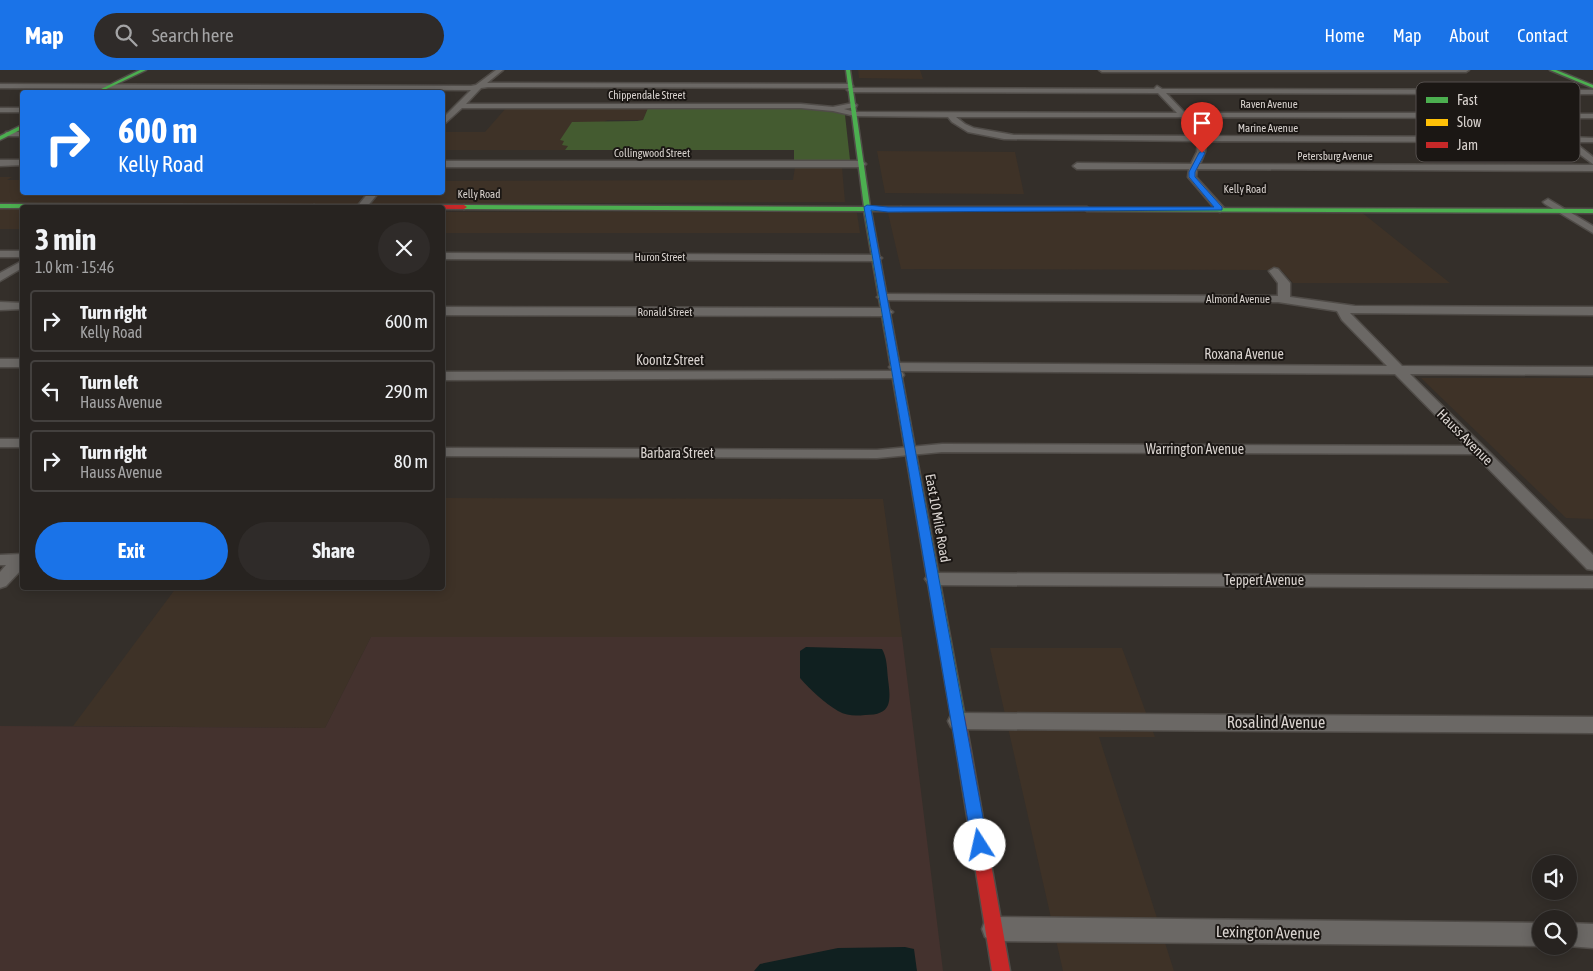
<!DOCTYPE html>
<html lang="en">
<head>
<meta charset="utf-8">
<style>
	:root { --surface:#272320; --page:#2f2b29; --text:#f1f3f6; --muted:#a4a4a5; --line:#43403e; --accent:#1a73e8 }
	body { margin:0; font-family:"Asap Condensed",sans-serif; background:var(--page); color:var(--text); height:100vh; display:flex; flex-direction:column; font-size:19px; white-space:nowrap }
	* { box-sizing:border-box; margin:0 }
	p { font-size:16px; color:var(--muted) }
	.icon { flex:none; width:28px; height:28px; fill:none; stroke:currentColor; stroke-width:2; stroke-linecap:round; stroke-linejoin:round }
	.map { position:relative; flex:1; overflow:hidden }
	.side { position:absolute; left:20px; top:135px; width:425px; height:385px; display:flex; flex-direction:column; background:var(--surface); border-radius:5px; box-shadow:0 2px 12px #0003,0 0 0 1px var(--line) }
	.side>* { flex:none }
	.hud { position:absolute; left:20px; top:20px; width:425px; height:105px; border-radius:5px; box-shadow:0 2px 12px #0003,0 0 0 1px var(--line); background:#1a73e8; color:#fff; overflow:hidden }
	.controls { position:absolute; left:1532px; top:785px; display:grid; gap:10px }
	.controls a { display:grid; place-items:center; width:45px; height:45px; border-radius:50%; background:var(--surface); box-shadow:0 2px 12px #0003,0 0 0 1px var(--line); font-size:25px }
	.pin { position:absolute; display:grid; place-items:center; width:42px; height:42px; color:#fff; margin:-51px -21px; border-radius:50% 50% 50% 0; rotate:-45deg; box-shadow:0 0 5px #0007 }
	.pin .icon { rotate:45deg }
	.me { position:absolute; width:55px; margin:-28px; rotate:350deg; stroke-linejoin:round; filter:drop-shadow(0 0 4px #0008) }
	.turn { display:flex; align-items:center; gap:18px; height:105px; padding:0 15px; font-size:22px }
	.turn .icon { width:65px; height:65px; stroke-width:2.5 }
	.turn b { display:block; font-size:35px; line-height:42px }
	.round { display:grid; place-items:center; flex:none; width:52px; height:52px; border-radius:26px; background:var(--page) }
	.summary { display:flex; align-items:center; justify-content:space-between; height:85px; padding:0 15px }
	h1 { font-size:30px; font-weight:700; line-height:38px }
	.button { display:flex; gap:10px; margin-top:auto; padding:10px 15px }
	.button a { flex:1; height:58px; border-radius:30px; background:var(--accent); color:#fff; font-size:20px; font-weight:700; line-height:58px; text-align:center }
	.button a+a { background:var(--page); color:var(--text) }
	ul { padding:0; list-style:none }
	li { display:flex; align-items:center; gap:15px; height:62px; margin:0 10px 8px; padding:0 5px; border:2px solid var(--line); border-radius:5px }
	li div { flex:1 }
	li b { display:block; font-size:19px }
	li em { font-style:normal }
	header { display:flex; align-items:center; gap:30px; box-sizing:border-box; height:70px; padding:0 25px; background:var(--accent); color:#fff }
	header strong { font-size:24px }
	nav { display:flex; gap:28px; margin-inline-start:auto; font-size:18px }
	.search { width:350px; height:45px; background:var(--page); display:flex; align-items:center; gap:12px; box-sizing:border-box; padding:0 18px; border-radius:28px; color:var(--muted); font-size:19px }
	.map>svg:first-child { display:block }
</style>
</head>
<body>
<header>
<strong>Map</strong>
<div class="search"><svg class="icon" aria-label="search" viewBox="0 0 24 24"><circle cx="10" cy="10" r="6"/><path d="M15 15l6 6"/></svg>Search here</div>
<nav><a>Home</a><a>Map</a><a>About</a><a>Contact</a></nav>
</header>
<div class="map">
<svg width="1593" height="901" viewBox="0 0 1593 901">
	<rect width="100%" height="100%" fill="#342f2a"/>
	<g fill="#3e3227">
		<path d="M858 0H920L923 9 859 8Z"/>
		<path d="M506 38H648L643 50H608L560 70H564L568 76 565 80H443L442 62H485Z"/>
		<path d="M877 81 1015 82 1024 124 885 123Z"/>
		<path d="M795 97H842L845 132 371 134 370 132 381 123 442 122 443 111 793 110Z"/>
		<path d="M0 107H12L7 110H22V122L370 123 355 138H22V159H0Z"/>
		<path d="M845 141 857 143 860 163H443L442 142Z"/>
		<path d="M1360 141 1450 213H1293L1281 200 901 199 888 143Z"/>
		<path d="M1421 308H1593V449L1566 448Z"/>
		<path d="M443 428 883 429 902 567H371L325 658 73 656 176 518H442Z"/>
		<path d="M990 578H1122L1155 667H1099L1174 901H1063Z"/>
	</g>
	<path fill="#44322e" d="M371 567H902L943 901H0V656L325 658Z"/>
	<path fill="#445b30" d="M648 38H807L842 42 845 45 850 90 845 92 794 91V80H565L568 76 562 75 564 71 560 70 572 52 637 51 643 50Z"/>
	<g fill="#102020">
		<path d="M806 577 882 579C887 587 887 599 888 609 891 632 892 645 865 645 855 646 847 646 838 641 825 633 810 620 800 608V581Z"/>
		<path d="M905 877 914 879 917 901H754L760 894 838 878Z"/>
	</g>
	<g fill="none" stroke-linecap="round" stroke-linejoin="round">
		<g stroke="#504c48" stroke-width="3">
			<g id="street">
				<path d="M496 0H503L487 13 850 14 853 16 850 18 488 17 481 18 466 34H801L833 37 853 33 857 35 856 37 844 39 855 42 1177 43 1158 23 851 22 847 20 851 18 1154 19 1157 16 1162 19 1593 20V24H1487L1526 44H1593V48H1535L1555 58 1567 67 1593 68V72H1574L1593 87V94L1563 72 1206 71 1205 82 1200 94 1593 95V101L1197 99 1196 107 1225 139 1220 142 1217 141 1188 107 1189 99H1077L1073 96 1077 93 1191 94 1197 82 1198 71 1004 69 968 62 952 52 948 47 855 46 833 41 801 38H462L442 56V49L471 20 0 18V14L471 16 476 15ZM1166 23 1479 24 1514 43H1185ZM956 47H1181L1194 61 1196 66 1014 65 974 58 965 54ZM1190 47 1523 48 1557 67 1204 66 1201 58Z"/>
				<path d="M1099 0H1469L1466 2H1102Z"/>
				<rect x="0" y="38" width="22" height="4"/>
				<path d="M6 62H22V66H9L5 64Z"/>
				<path d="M0 90H22V95L0 96Z"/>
				<path d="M442 91H862L866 94 862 97H442Z"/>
				<path d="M369 122H379L366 138H356Z"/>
				<path d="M1548 129 1593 156V163L1545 134 1543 132Z"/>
				<rect x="0" y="181" width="22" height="6"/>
				<path d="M442 183 877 185 882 188 877 191 442 189Z"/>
				<path d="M22 191V198L0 211V203Z"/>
				<path d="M1274 198 1278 199 1290 213V227L1355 236 1593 237V245L1350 243 1402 296 1593 297V305L1410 304 1593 485V500L1587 499 1474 384 942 382 877 388 442 386V378L877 380 942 374 1466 376 1395 304 895 301 889 297 895 293 1387 296 1342 250 1337 241 1278 232 883 230 877 227 883 224 1278 226V213L1269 201Z"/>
				<path d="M0 232 22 233V239L0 240Z"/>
				<path d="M442 237 887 238 893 242 887 246 442 245Z"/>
				<rect x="0" y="289" width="22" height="8"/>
				<path d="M897 301 902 302 904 305 902 308 442 310V302Z"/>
				<rect x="0" y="369" width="22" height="8"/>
				<path d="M22 484V499L6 516 0 518V502L6 495H0V485Z"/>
				<path d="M934 503 1593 506V518L934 515 928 513 925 509 928 505Z"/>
				<path d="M958 643 1593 647V663L958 659 951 657 948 651 951 645Z"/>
				<path d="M994 847 1541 853 1542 876 994 871 985 867 982 859 985 851Z"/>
				<path d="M1569 853 1593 854V878L1568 876Z"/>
			</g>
		</g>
		<g stroke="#504c48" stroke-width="3">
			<g id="fast">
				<path d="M140 0H146L100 22H95Z"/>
				<path d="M846 0H850L870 137H901L904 139 901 141H871L965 647 963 651 958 652 953 651 951 647 864 141 464 139 461 137 464 135 864 137Z"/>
				<path d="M1550 0H1556L1593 15V18Z"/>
				<path d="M22 55V59L0 70V66Z"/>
				<path d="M0 134 314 135 317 137 0 138Z"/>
				<path d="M1085 138 1593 139V143L1087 141 1084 139Z"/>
			</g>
		</g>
		<g stroke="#504c48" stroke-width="3">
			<path id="slow" d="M1087 137 1090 139 1089 140 901 141 898 139 901 137Z"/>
		</g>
		<g stroke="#504c48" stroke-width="3">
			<g id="jam">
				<path d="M314 135H464L467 137 464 139 311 138Z"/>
				<path d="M958 642 963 643 965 647 1010 901H992L951 647 953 643Z"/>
			</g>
		</g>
		<use href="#street" fill="#6b6865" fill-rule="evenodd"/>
		<use href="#fast" fill="#4caf50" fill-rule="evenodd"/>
		<use href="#slow" fill="#ffc107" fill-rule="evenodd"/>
		<use href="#jam" fill="#c62828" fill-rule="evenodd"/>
	</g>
	<path fill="#1a73e8" stroke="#114b97" d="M1202 81 1205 83 1195 102V107L1222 137V140L888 142 871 140 988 775 986 780 980 782 974 780 972 775 864 137 867 135 888 137H1214L1189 107V102L1199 83Z"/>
	<g text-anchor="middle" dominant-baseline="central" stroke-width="4" stroke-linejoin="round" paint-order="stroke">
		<g font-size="11" fill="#d9d3cf" stroke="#1b1714">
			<text x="647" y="25">Chippendale Street</text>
			<text x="1269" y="34">Raven Avenue</text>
			<text x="1268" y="58">Marine Avenue</text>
			<text x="652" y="83">Collingwood Street</text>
			<text x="1335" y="86">Petersburg Avenue</text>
			<text x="1245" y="119">Kelly Road</text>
			<text x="479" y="124">Kelly Road</text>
			<text x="660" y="187">Huron Street</text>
			<text x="1238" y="229">Almond Avenue</text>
			<text x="665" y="242">Ronald Street</text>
		</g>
		<g font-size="14" fill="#d9d3cf" stroke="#1b1714">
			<text x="1244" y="284">Roxana Avenue</text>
			<text x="670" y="290">Koontz Street</text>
			<text transform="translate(1465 367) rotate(45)">Hauss Avenue</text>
			<text x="1195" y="379">Warrington Avenue</text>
			<text x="677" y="383">Barbara Street</text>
			<text transform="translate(938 448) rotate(80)">East 10 Mile Road</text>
			<text x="1264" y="510">Teppert Avenue</text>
		</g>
		<g font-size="16" fill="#d9d3cf" stroke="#1b1714">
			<text x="1276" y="652">Rosalind Avenue</text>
			<text transform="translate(1268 862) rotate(1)">Lexington Avenue</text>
		</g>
	</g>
	<rect x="1416" y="12" width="164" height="80" rx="8" fill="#1b1714" stroke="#544f4c" stroke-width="1"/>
	<rect x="1426" y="27" width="22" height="6" fill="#4caf50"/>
	<rect x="1426" y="49" width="22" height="7" fill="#ffc107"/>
	<rect x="1426" y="72" width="22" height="6" fill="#c62828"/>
	<g font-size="14" fill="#d9d3cf">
		<text x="1457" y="35">Fast</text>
		<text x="1457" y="57">Slow</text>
		<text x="1457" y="80">Jam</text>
	</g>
</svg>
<div class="controls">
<a><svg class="icon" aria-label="sound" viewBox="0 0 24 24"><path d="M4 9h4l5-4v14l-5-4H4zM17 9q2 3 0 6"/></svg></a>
<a><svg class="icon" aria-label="search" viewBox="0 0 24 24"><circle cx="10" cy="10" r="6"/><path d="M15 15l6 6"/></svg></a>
</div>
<div class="pin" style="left:1202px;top:83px;background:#d93025"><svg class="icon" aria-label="arrive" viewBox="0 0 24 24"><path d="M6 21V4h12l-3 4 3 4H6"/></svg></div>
<svg class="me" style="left:980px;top:775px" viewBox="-20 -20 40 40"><circle r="19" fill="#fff"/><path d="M0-13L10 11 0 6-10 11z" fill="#1a73e8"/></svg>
<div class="hud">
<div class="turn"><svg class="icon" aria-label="right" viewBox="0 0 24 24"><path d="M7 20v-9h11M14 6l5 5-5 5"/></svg><div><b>600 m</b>Kelly Road</div></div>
</div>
<section class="side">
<div class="summary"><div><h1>3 min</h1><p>1.0 km · 15:46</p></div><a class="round"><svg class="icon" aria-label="close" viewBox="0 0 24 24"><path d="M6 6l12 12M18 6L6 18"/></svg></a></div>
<ul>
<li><svg class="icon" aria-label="right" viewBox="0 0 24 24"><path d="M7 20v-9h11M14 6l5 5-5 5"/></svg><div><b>Turn right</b><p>Kelly Road</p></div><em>600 m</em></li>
<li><svg class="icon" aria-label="left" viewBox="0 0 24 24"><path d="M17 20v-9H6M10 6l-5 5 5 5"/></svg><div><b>Turn left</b><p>Hauss Avenue</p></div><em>290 m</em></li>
<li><svg class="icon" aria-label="right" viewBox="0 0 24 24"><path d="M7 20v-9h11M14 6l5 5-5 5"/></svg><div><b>Turn right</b><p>Hauss Avenue</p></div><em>80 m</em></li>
</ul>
<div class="button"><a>Exit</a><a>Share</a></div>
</section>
</div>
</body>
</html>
